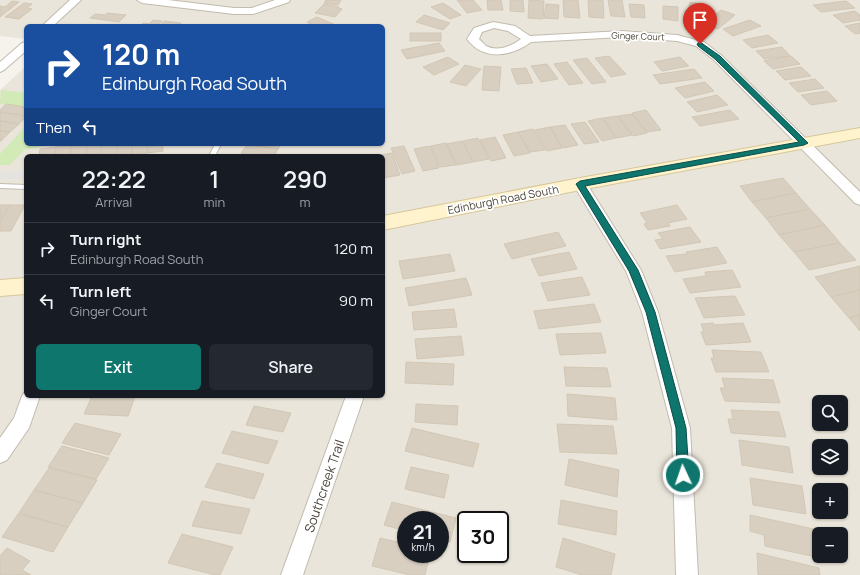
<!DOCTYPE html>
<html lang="en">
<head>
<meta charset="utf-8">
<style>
	:root { --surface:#171b24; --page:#242831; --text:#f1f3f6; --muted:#9ea1a6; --line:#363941; --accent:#0f766e }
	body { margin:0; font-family:Manrope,sans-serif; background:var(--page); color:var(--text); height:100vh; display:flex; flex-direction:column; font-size:15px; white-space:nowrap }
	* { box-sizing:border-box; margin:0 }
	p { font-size:13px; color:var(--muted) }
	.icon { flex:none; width:22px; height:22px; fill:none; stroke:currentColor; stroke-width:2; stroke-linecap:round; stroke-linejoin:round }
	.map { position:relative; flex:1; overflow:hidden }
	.panel { position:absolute; left:24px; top:154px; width:361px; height:244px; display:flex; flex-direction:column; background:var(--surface); border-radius:6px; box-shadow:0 1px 3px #0004 }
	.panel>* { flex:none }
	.guide { position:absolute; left:24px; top:24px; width:361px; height:122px; border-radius:6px; box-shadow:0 1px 3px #0004; background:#1a4fa0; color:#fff; overflow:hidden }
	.controls { position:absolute; left:812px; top:395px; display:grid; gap:8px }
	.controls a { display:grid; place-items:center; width:36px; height:36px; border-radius:6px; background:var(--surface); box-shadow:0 1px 3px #0004; font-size:20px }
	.speed { position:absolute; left:397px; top:511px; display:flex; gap:8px; font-size:20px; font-weight:700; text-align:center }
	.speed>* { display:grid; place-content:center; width:52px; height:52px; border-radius:50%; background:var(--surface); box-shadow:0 1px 3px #0004; line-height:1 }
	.speed small { font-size:10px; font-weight:400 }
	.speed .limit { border:2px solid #111; border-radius:6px; background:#fff; color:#111 }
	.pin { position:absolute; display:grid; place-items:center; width:34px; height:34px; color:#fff; margin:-41px -17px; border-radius:50% 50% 50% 0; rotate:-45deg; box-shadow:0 0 4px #0007 }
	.pin .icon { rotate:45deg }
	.me { position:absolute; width:44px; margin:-22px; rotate:357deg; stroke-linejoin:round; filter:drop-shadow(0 0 3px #0008) }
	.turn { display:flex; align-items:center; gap:14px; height:84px; padding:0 12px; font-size:18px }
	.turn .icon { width:52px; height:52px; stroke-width:2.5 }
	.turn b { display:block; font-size:28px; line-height:34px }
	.then { display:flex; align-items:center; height:38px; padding:0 12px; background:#0003; gap:8px; font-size:15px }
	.eta { display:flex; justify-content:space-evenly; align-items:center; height:68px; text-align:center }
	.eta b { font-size:24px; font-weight:600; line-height:28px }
	.cta { display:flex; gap:8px; margin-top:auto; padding:8px 12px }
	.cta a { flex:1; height:46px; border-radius:6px; background:var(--accent); color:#fff; font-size:16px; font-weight:600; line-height:46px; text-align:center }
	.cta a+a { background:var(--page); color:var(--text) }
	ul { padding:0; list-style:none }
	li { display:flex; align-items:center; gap:12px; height:52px; padding:0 12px; border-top:1px solid var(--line) }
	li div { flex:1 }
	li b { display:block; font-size:15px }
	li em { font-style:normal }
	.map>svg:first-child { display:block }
</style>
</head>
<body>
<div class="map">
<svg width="860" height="575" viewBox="0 0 860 575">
	<rect width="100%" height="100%" fill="#f6f3ec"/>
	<path fill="#eae5da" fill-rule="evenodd" d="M0 0H860V575H0V90L26 66V144H383V26H26V39L0 36ZM26 156H383V396H26ZM819 402H841V424H819ZM819 446H841V468H819ZM819 490H841V512H819ZM406 520H440V554H406ZM466 520H500V554H466ZM819 534H841V556H819Z"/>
	<g fill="#d2eab5">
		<path d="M1 90 26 93V107L0 104Z"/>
		<path d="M26 126V144H54L24 150 10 165H0V154Z"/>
	</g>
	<path fill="#e5e3e0" d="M26 171V179H0L1 172Z"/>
	<g fill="#d8cfc1" stroke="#d3c7b4">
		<path d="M326 0H341L338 5 324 3Z"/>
		<path d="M457 0H473L482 10 467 13Z"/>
		<path d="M487 0H501L503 10H488Z"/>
		<path d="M510 0H523L524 12 510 11Z"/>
		<path d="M529 0 544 1 543 19 528 18Z"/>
		<path d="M563 0H578L580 18 564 17Z"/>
		<path d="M588 0H603L604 18 589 17Z"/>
		<path d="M608 0H622L625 17 611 16Z"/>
		<path d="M12 1 19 2 0 17V6L5 7Z"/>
		<path d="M846 1 855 8 821 12 813 5Z"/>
		<path d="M690 2 704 5 699 23 685 21Z"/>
		<path d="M24 3 32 4 27 8 32 9 19 19 5 17Z"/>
		<path d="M443 3 461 15 450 19 431 7Z"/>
		<path d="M324 4 339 7 338 8 342 9 335 17 315 13Z"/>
		<path d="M546 4 559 5 558 19 544 18Z"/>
		<path d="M629 4 644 5 645 18 631 17Z"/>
		<path d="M663 6 678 7V21L663 19Z"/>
		<path d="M721 10 735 15 718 29 704 24Z"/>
		<path d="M855 11 860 15V20L843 23 833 15Z"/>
		<path d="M107 13 126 15 119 22 90 18 95 14 105 15Z"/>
		<path d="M424 15 450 23 443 30 416 22Z"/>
		<path d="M317 17 338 26H315L307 22Z"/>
		<path d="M153 20 162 21 157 26H140L143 23 149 24Z"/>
		<path d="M750 20 761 26 733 36 723 29Z"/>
		<path d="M164 21 181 23 178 26H159Z"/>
		<path d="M860 23V33L855 34 845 26Z"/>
		<rect x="410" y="33" width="31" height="8"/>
		<path d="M768 35 778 43 752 48 743 40Z"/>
		<path d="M439 43 445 51 407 59 401 50Z"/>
		<path d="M782 47 790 56 764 59 756 51Z"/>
		<path d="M609 56 626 74 611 77 595 58Z"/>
		<path d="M791 56 800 64 773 69 764 61Z"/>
		<path d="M448 57 459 64 434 75 423 67Z"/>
		<path d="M680 57 689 66 662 71 654 62Z"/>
		<path d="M587 58 606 82 592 84 573 60Z"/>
		<path d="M567 62 583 83 569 85 554 64Z"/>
		<path d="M547 64 558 79 541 82 531 66Z"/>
		<path d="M465 65 481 69 466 86 450 82Z"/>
		<path d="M484 66 501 67 499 91 482 90Z"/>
		<path d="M801 67 811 76 785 80 776 71Z"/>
		<path d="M526 68 533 83 517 84 511 69Z"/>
		<path d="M694 69 702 78 660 84 653 75Z"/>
		<path d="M815 79 824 88 798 92 789 83Z"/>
		<path d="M705 82 714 91 685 98 675 88Z"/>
		<path d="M827 91 837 101 811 105 801 95Z"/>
		<path d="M717 95 728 105 697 112 687 102Z"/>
		<path d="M6 104 26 107V116L0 112V110Z"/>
		<path d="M646 110 661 130 647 132 632 113Z"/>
		<path d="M730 110 739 119 700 126 692 117Z"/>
		<path d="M0 112 26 116V117L19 124 0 121Z"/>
		<path d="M632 114 647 133 633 136 618 116Z"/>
		<path d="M617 116 632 135 617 138 603 118Z"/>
		<path d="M602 118 616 138 602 141 588 121Z"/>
		<path d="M0 121 19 124 10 132 0 131Z"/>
		<path d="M585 122 599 142 584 144 571 124Z"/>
		<path d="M565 125 578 145 563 148 550 127Z"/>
		<path d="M550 127 562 148 547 151 535 130Z"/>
		<path d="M533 129 545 150 530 152 518 132Z"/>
		<path d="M0 131 10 132 1 141H0Z"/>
		<path d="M518 132 530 153 514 156 503 135Z"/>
		<path d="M495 137 506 158 491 161 480 140Z"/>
		<path d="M478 138 489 159 473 162 463 141Z"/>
		<path d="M462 141 473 162 457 165 447 144Z"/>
		<path d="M446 143 456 165 440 167 431 146Z"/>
		<path d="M87 144 86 156H70L71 145Z"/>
		<path d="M87 144H102L101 156H86Z"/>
		<path d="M102 144H117V156H101Z"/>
		<path d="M117 144H132V155L117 156Z"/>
		<path d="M132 144H147L148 153 132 155Z"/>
		<path d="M147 144H163V151L148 153Z"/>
		<path d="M247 144H281L278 149Z"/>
		<path d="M71 145 70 156H55L56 147Z"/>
		<path d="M247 145 278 149 274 156H258L241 153Z"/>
		<path d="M404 146 415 171 402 174 391 148Z"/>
		<path d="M430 146 439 168 423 171 414 149Z"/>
		<path d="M56 147 55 156H39L40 149Z"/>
		<path d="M392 153 400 175 384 178 383 156H376Z"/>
		<path d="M783 178 796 193 752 202 740 186Z"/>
		<path d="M796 193 810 209 766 218 752 202Z"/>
		<path d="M0 205H10L0 222Z"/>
		<path d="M10 205H25L11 231H0V222Z"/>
		<path d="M677 205 687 219 668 223 670 226 648 230 644 224 647 223 640 213Z"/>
		<path d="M810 209 825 225 779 235 766 218Z"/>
		<path d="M825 225 840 243 794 252 779 235Z"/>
		<path d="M690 227 701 242 660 249 655 240 663 239 658 233Z"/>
		<path d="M558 232 566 246 512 259 504 244Z"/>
		<path d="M840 243 856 260 809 270 794 252Z"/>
		<path d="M717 247 727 263 675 272 666 256 687 254 686 252Z"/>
		<path d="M569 252 577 269 539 276 531 259Z"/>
		<path d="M450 254 455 271 403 279 399 261Z"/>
		<path d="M860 266V290L831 297 815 277Z"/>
		<path d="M732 270 741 287 690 293 683 279 706 276 705 272Z"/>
		<path d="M582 277 590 295 548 301 541 283Z"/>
		<path d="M466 278 472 295 409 306 405 288Z"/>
		<path d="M860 290V315L849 318 831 297Z"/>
		<path d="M735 296 745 315 704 318 695 298Z"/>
		<path d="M594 304 601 322 539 329 534 311Z"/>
		<path d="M454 309 457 327 414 330 412 312Z"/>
		<path d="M860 315V331L849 318Z"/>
		<path d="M713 323 714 325 743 323 751 342 706 345 701 332H704L701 324Z"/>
		<path d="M601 333 606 353 560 355 556 334Z"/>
		<path d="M461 336 464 355 417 359 415 339Z"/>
		<path d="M712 350 761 352 769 372H716L711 358 714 359Z"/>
		<path d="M406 362 454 364 453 385 405 383Z"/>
		<path d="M564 367 607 368 611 387 566 386Z"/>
		<path d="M722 378 773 380 780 403 725 401 720 388H725Z"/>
		<path d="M567 394 615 398 617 420 568 416Z"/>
		<path d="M92 396H135L128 416 84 414Z"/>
		<path d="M416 404 458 406 457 425 415 422Z"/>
		<path d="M254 406 291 413 283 432 246 425Z"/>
		<path d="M731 410 779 412 786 437 731 433 728 419H733Z"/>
		<path d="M75 423 121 434 109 455 62 443Z"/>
		<path d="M557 424 613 426 617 454 560 452Z"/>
		<path d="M412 428 479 444 473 467 405 451Z"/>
		<path d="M232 431 278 441 268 464 222 453Z"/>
		<path d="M739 440 789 447 793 473 742 465Z"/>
		<path d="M62 446 109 458 96 479 48 467Z"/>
		<path d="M569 459 619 470 617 497 565 485Z"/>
		<path d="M217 463 264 474 254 499 205 487Z"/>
		<path d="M411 467 449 475 444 498 405 489Z"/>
		<path d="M49 468 97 480 83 503 34 490Z"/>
		<path d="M750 478 802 486 806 514 753 505Z"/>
		<path d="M34 490 83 503 68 527 19 513Z"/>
		<path d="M561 500 617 511 616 535 558 524Z"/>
		<path d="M202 501 250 509 241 534 192 526Z"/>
		<path d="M392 502 456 518 450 542 440 539V520H406V531L384 525Z"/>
		<path d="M18 514 68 527 53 552 2 537Z"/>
		<path d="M750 515 818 530 819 556 821 558 765 546 764 535 750 531Z"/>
		<path d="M182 534 233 547 220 575H215L168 563Z"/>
		<path d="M380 538 406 544V554H430L425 575H410L372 566Z"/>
		<path d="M563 538 615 554 611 575H582L556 567Z"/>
		<path d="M7 548 30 561 22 570 31 575H0V556Z"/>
		<path d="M757 553 819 568 820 575H758Z"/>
	</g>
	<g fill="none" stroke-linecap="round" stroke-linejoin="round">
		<g stroke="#c2bbae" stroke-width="2">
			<g id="lane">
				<path d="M215 144H221L215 156H209Z"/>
				<path d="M0 184 26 185V189L0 188Z"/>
			</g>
		</g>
		<g stroke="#c2bbae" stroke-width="2">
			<g id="street">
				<path d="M70 0H81L53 26H42Z"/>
				<path d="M137 0H168L234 8H252L275 0H290L289 2 253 14H234L142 3Z"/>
				<path d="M493 22 515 26 530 36 622 31 677 35 704 42 722 56 860 192V205L855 203 714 60 696 46 677 41 622 37 531 42C511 57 483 61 467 39L474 28ZM494 28 508 31 521 39C512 46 497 52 486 46 484 44 481 41 479 39L482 32Z"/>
				<path d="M26 42V51L4 70 0 72V62L22 43Z"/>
				<path d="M580 179 585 181 641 270 658 312 690 428 698 575H676L672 428 642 312 626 271 573 184 575 181Z"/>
				<path d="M26 390V396H40L29 428 7 460 0 463V438L14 418 22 396Z"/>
				<path d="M346 396H364L303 575H281Z"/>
			</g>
		</g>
		<g stroke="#d6c79b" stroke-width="2">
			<g id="secondary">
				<path d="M860 128V138L580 190 383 230V216L580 178Z"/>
				<path d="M26 278V294L0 296V280Z"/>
			</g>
		</g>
		<use href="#lane" fill="#fff" fill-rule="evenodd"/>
		<use href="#street" fill="#fff" fill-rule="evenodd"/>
		<use href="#secondary" fill="#fff3cd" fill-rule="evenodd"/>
	</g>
	<path fill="#0f766e" stroke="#0a4d48" d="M700 42 720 56 808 143 804 145 585 186 638 270 655 312 686 428 689 475 687 479 683 480 679 479 677 475 676 428 646 312 629 271 576 184 580 181 799 142 715 59 698 46 697 44Z"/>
	<g text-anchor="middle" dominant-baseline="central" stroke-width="3.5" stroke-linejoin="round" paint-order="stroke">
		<g font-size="9" fill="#4b4439" stroke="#fff">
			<text transform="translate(638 36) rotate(2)">Ginger Court</text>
		</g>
		<g font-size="11" fill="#4b4439" stroke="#fff">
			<text transform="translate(503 199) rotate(-11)">Edinburgh Road South</text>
		</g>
		<g font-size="13" fill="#4b4439" stroke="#fff">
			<text transform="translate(324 486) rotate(-71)">Southcreek Trail</text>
		</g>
	</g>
</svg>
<div class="controls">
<a><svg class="icon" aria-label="search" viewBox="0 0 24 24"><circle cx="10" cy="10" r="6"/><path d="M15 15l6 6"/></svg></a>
<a><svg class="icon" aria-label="layers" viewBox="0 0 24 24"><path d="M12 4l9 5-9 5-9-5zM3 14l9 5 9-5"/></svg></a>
<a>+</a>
<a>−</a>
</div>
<div class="speed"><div>21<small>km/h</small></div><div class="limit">30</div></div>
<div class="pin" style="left:700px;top:44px;background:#d93025"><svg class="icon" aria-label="arrive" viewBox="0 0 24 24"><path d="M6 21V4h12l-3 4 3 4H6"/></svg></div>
<svg class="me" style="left:683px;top:475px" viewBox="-20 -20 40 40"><circle r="17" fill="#0f766e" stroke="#fff" stroke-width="3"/><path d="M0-11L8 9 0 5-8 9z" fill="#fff"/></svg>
<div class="guide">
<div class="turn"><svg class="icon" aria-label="right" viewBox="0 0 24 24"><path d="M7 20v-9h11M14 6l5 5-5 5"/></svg><div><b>120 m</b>Edinburgh Road South</div></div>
<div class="then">Then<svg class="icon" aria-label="left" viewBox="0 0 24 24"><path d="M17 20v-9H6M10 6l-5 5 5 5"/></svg></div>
</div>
<section class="panel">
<div class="eta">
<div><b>22:22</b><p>Arrival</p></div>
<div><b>1</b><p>min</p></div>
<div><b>290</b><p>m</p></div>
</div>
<ul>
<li><svg class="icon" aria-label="right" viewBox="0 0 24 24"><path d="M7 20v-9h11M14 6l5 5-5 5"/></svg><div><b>Turn right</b><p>Edinburgh Road South</p></div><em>120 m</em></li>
<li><svg class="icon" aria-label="left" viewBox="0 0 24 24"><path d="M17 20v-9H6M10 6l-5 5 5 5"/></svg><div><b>Turn left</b><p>Ginger Court</p></div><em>90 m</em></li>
</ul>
<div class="cta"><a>Exit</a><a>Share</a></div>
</section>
</div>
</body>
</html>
